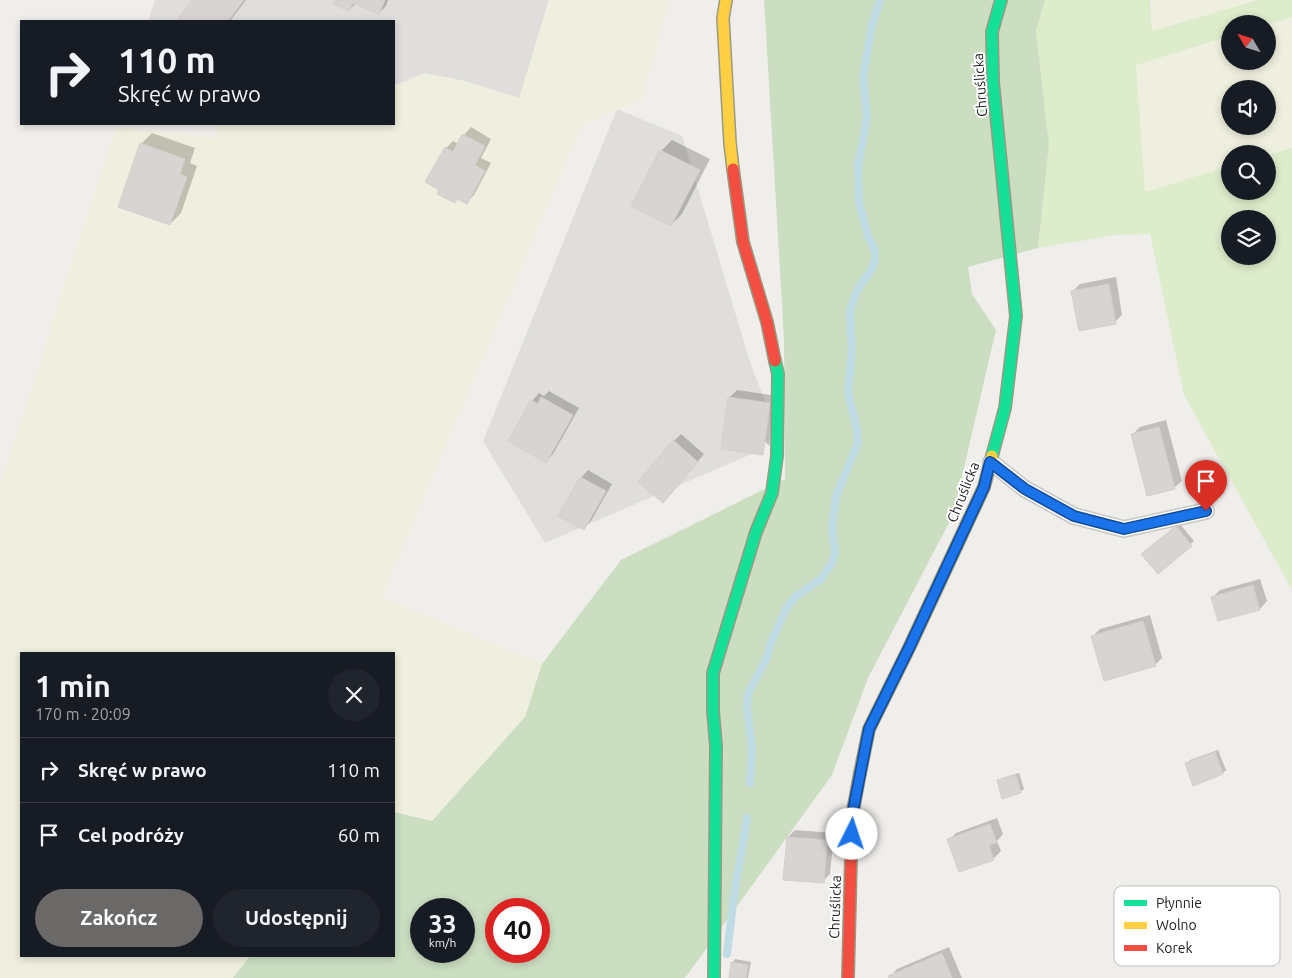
<!DOCTYPE html>
<html lang="pl">
<head>
<meta charset="utf-8">
<style>
	:root { --surface:#171b24; --page:#20242c; --text:#f1f3f6; --muted:#9ea1a6; --line:#363941; --accent:#6a6968 }
	body { margin:0; font-family:Ubuntu,sans-serif; background:var(--page); color:var(--text); height:100vh; display:flex; flex-direction:column; font-size:19px; white-space:nowrap }
	* { box-sizing:border-box; margin:0 }
	p { font-size:16px; color:var(--muted) }
	.icon { flex:none; width:28px; height:28px; fill:none; stroke:currentColor; stroke-width:2; stroke-linecap:round; stroke-linejoin:round }
	.map { position:relative; flex:1; overflow:hidden }
	.drawer { position:absolute; left:20px; top:652px; width:375px; height:305px; display:flex; flex-direction:column; background:var(--surface); border-radius:0px; box-shadow:0 2px 8px #0003 }
	.drawer>* { flex:none }
	.hud { position:absolute; left:20px; top:20px; width:375px; height:105px; border-radius:0px; box-shadow:0 2px 8px #0003; background:#171b24; color:var(--text); overflow:hidden }
	.needle { width:32px; rotate:308deg }
	.buttons { position:absolute; left:1221px; top:15px; display:grid; gap:10px }
	.buttons a { display:grid; place-items:center; width:55px; height:55px; border-radius:50%; background:var(--surface); box-shadow:0 2px 8px #0003; font-size:25px }
	.speed { position:absolute; left:410px; top:898px; display:flex; gap:10px; font-size:25px; font-weight:700; text-align:center }
	.speed>* { display:grid; place-content:center; width:65px; height:65px; border-radius:50%; background:var(--surface); box-shadow:0 2px 8px #0003; line-height:1 }
	.speed small { font-size:12px; font-weight:400 }
	.speed .limit { border:8px solid #d22; background:#fff; color:#111 }
	.pin { position:absolute; display:grid; place-items:center; width:42px; height:42px; color:#fff; margin:-51px -21px; border-radius:50% 50% 50% 0; rotate:-45deg; box-shadow:0 0 5px #0007 }
	.pin .icon { rotate:45deg }
	.me { position:absolute; width:55px; margin:-28px; rotate:4deg; stroke-linejoin:round; filter:drop-shadow(0 0 4px #0008) }
	.turn { display:flex; align-items:center; gap:18px; height:105px; padding:0 15px; font-size:22px }
	.turn .icon { width:65px; height:65px; stroke-width:2.5 }
	.turn b { display:block; font-size:35px; line-height:42px }
	.round { display:grid; place-items:center; flex:none; width:52px; height:52px; border-radius:26px; background:var(--page) }
	.summary { display:flex; align-items:center; justify-content:space-between; height:85px; padding:0 15px }
	h1 { font-size:30px; font-weight:700; line-height:38px }
	.action { display:flex; gap:10px; margin-top:auto; padding:10px 15px }
	.action a { flex:1; height:58px; border-radius:30px; background:var(--accent); color:#fff; font-size:20px; font-weight:700; line-height:58px; text-align:center }
	.action a+a { background:var(--page); color:var(--text) }
	ul { padding:0; list-style:none }
	li { display:flex; align-items:center; gap:15px; height:65px; padding:0 15px; border-top:1px solid var(--line) }
	li div { flex:1 }
	li b { display:block; font-size:19px }
	li em { font-style:normal }
	.map>svg:first-child { display:block }
</style>
</head>
<body>
<div class="map">
<svg width="1292" height="978" viewBox="0 0 1292 978">
	<rect width="100%" height="100%" fill="#f0eeeb"/>
	<g fill="#dfdedc">
		<path d="M155 0H549L520 98 491 248 446 106 394 83V21H148Z"/>
		<path d="M617 109 682 136 750 362 766 404 754 453 545 543 483 441Z"/>
	</g>
	<g fill="#efefdf" fill-rule="evenodd">
		<path d="M549 0H670L642 100 582 125 382 597 542 664 525 717 432 821 394 812V654H21V956H250L233 978H0V484L116 127 214 138 218 124H394V86L424 73 465 81 519 98Z"/>
		<path d="M1152 0H1258L1152 31Z"/>
		<path d="M1292 17V148L1268 155 1230 154V166L1144 192 1136 65 1230 36V61H1268V24ZM1230 89H1268V126H1230Z"/>
	</g>
	<path fill="#ddeccb" fill-rule="evenodd" d="M1045 0H1150L1152 31 1258 0H1292V17L1268 24H1230V36L1136 65 1145 192 1230 166V191H1268V155L1292 148V590L1184 395 1150 234 1117 235 1038 248 1049 144 1036 31ZM1230 219H1268V256H1230Z"/>
	<path fill="#cbdec1" fill-rule="evenodd" d="M764 0H1045L1036 31 1049 144 1038 248 968 267 972 294 996 330 953 515 868 678 832 775 685 978H233L250 956H394V812L432 821 525 717 542 664 621 560 785 479 784 339ZM421 909H464V951H421ZM496 909H539V951H496Z"/>
	<g fill="#0003">
		<path d="M194 0H246L230 21H183L180 19Z"/>
		<path d="M336 0H388L386 6 379 13 356 3 349 10Z"/>
		<path d="M471 127 491 139 481 158 491 163 474 195 467 202 458 198 455 202 446 148 453 141 458 144 464 135Z"/>
		<path d="M152 133 195 148 190 163 197 166 181 213 170 224 119 206 142 143Z"/>
		<path d="M672 140 710 159 682 214 671 225 633 206 661 151Z"/>
		<path d="M1116 277 1122 315 1115 322 1073 291 1080 284Z"/>
		<path d="M737 390 777 396 769 446 729 398Z"/>
		<path d="M549 391 579 408 553 454 546 461 509 441 532 401 539 393 544 396Z"/>
		<path d="M1166 420 1182 481 1174 488 1133 434 1140 427Z"/>
		<path d="M681 434 704 454 670 495 674 441Z"/>
		<path d="M588 470 612 484 591 521 584 528 560 515 581 478Z"/>
		<path d="M1180 524 1194 541 1158 572 1146 551Z"/>
		<path d="M1260 579 1267 601 1260 609 1213 597 1220 590Z"/>
		<path d="M1150 615 1162 658 1155 665 1093 636 1100 629Z"/>
		<path d="M1218 750 1226 770 1223 773 1187 763 1190 760Z"/>
		<path d="M1019 773 1024 789 1020 792 998 781 1002 778Z"/>
		<path d="M997 818 1003 834 997 841 1001 851 994 858 960 871 949 840 956 833Z"/>
		<path d="M795 830 834 833 830 874 823 881 788 837Z"/>
		<path d="M949 947 962 978H890V977L897 969Z"/>
		<path d="M735 959 751 962 748 978H730L732 963Z"/>
	</g>
	<g fill="none" stroke-linecap="round" stroke-linejoin="round">
		<g stroke="#bfdbe3" stroke-width="8">
			<path d="M750 783 752 748 747 710 748 694 767 657 771 642 787 607 795 597 821 579 833 561 835 552 832 528 836 496 858 443 857 430 848 392 852 352 850 311 855 295 861 284 870 272 875 261V251L868 236 859 202 858 166 867 116 863 77 872 25 880 0"/>
			<path d="M727 954 734 895 747 818"/>
		</g>
	</g>
	<g fill="#d7d4d2" stroke="#d3d0cc">
		<path d="M192 0H244L228 21H181L178 19Z"/>
		<path d="M335 0H385L379 14 353 3 349 11 333 4Z"/>
		<path d="M462 134 485 146 475 165 485 171 467 204 457 199 455 203 437 194 439 190 425 182 445 147 453 152Z"/>
		<path d="M140 143 185 159 180 174 187 177 170 225 118 207Z"/>
		<path d="M660 150 700 170 671 226 631 206Z"/>
		<path d="M1109 284 1116 324 1079 331 1071 291Z"/>
		<path d="M541 397 573 415 546 463 508 441 531 400 538 404Z"/>
		<path d="M728 397 770 403 763 455 721 449Z"/>
		<path d="M1159 427 1175 489 1147 496 1131 434Z"/>
		<path d="M673 440 698 462 663 503 638 482Z"/>
		<path d="M580 477 606 491 584 530 558 516Z"/>
		<path d="M1176 526 1192 546 1158 574 1141 554Z"/>
		<path d="M1253 585 1260 610 1218 621 1211 597Z"/>
		<path d="M1143 621 1156 666 1104 681 1091 636Z"/>
		<path d="M1215 752 1223 774 1193 786 1185 763Z"/>
		<path d="M1016 775 1021 793 1002 799 997 780Z"/>
		<path d="M990 824 997 843 989 845 994 860 959 872 947 839Z"/>
		<path d="M787 837 827 840 824 883 783 880Z"/>
		<path d="M942 953 952 978H889L888 976Z"/>
		<path d="M731 962 748 965 746 978H729Z"/>
	</g>
	<g fill="none" stroke-linecap="round" stroke-linejoin="round">
		<g stroke="#c9c8c7" stroke-width="18">
			<path id="lane" d="M991 462 1025 489 1074 516 1124 529 1206 511"/>
		</g>
		<g stroke="#999a82" stroke-width="14">
			<g id="fast">
				<path d="M992 456 1005 408 1016 316 993 82 992 32 1001 0"/>
				<path d="M714 978 716 746 713 711V673L756 532 772 493 777 456 778 374 775 361"/>
			</g>
		</g>
		<g stroke="#999a82" stroke-width="14">
			<g id="slow">
				<path d="M726 0 723 18 730 143 733 169"/>
				<path d="M860 773 869 729 909 648 984 487 992 456"/>
			</g>
		</g>
		<g stroke="#999a82" stroke-width="14">
			<g id="jam">
				<path d="M733 169 743 242 767 322 775 361"/>
				<path d="M848 978 852 816 860 773"/>
			</g>
		</g>
		<use href="#lane" stroke="#fdfcfc" stroke-width="15"/>
		<use href="#fast" stroke="#16e098" stroke-width="11"/>
		<use href="#slow" stroke="#ffcf43" stroke-width="11"/>
		<use href="#jam" stroke="#f24e42" stroke-width="11"/>
	</g>
	<g fill="none" stroke-linecap="round" stroke-linejoin="round">
		<g stroke="#114b97" stroke-width="12">
			<path id="route" d="M852 834V816L869 729 909 648 984 487 990 462 1025 489 1074 516 1124 529 1206 511"/>
		</g>
		<use href="#route" stroke="#1a73e8" stroke-width="9"/>
	</g>
	<g text-anchor="middle" dominant-baseline="central" stroke-width="4" stroke-linejoin="round" paint-order="stroke">
		<g font-size="14" fill="#222" stroke="#fff">
			<text transform="translate(980 85) rotate(-94)">Chruślicka</text>
			<text transform="translate(963 492) rotate(-68)">Chruślicka</text>
			<text transform="translate(835 907) rotate(-88)">Chruślicka</text>
		</g>
	</g>
	<rect x="1114" y="886" width="166" height="80" rx="8" fill="#fff" stroke="#bdbdbd" stroke-width="1"/>
	<rect x="1124" y="900" width="23" height="6" fill="#16e098"/>
	<rect x="1124" y="922" width="23" height="7" fill="#ffcf43"/>
	<rect x="1124" y="945" width="23" height="6" fill="#f24e42"/>
	<g font-size="14" fill="#222">
		<text x="1156" y="908">Płynnie</text>
		<text x="1156" y="930">Wolno</text>
		<text x="1156" y="953">Korek</text>
	</g>
</svg>
<div class="buttons">
<a><svg class="needle" viewBox="-14 -14 28 28"><path d="M0-13l5 13h-10z" fill="#e53935"/><path d="M0 13l5-13h-10z" fill="#9ea1a6"/></svg></a>
<a><svg class="icon" aria-label="sound" viewBox="0 0 24 24"><path d="M4 9h4l5-4v14l-5-4H4zM17 9q2 3 0 6"/></svg></a>
<a><svg class="icon" aria-label="search" viewBox="0 0 24 24"><circle cx="10" cy="10" r="6"/><path d="M15 15l6 6"/></svg></a>
<a><svg class="icon" aria-label="layers" viewBox="0 0 24 24"><path d="M12 4l9 5-9 5-9-5zM3 14l9 5 9-5"/></svg></a>
</div>
<div class="speed"><div>33<small>km/h</small></div><div class="limit">40</div></div>
<div class="pin" style="left:1206px;top:511px;background:#d93025"><svg class="icon" aria-label="arrive" viewBox="0 0 24 24"><path d="M6 21V4h12l-3 4 3 4H6"/></svg></div>
<svg class="me" style="left:852px;top:834px" viewBox="-20 -20 40 40"><circle r="19" fill="#fff"/><path d="M0-13L10 11 0 6-10 11z" fill="#1a73e8"/></svg>
<div class="hud">
<div class="turn"><svg class="icon" aria-label="right" viewBox="0 0 24 24"><path d="M7 20v-9h11M14 6l5 5-5 5"/></svg><div><b>110 m</b>Skręć w prawo</div></div>
</div>
<section class="drawer">
<div class="summary"><div><h1>1 min</h1><p>170 m · 20:09</p></div><a class="round"><svg class="icon" aria-label="close" viewBox="0 0 24 24"><path d="M6 6l12 12M18 6L6 18"/></svg></a></div>
<ul>
<li><svg class="icon" aria-label="right" viewBox="0 0 24 24"><path d="M7 20v-9h11M14 6l5 5-5 5"/></svg><div><b>Skręć w prawo</b></div><em>110 m</em></li>
<li><svg class="icon" aria-label="arrive" viewBox="0 0 24 24"><path d="M6 21V4h12l-3 4 3 4H6"/></svg><div><b>Cel podróży</b></div><em>60 m</em></li>
</ul>
<div class="action"><a>Zakończ</a><a>Udostępnij</a></div>
</section>
</div>
</body>
</html>
